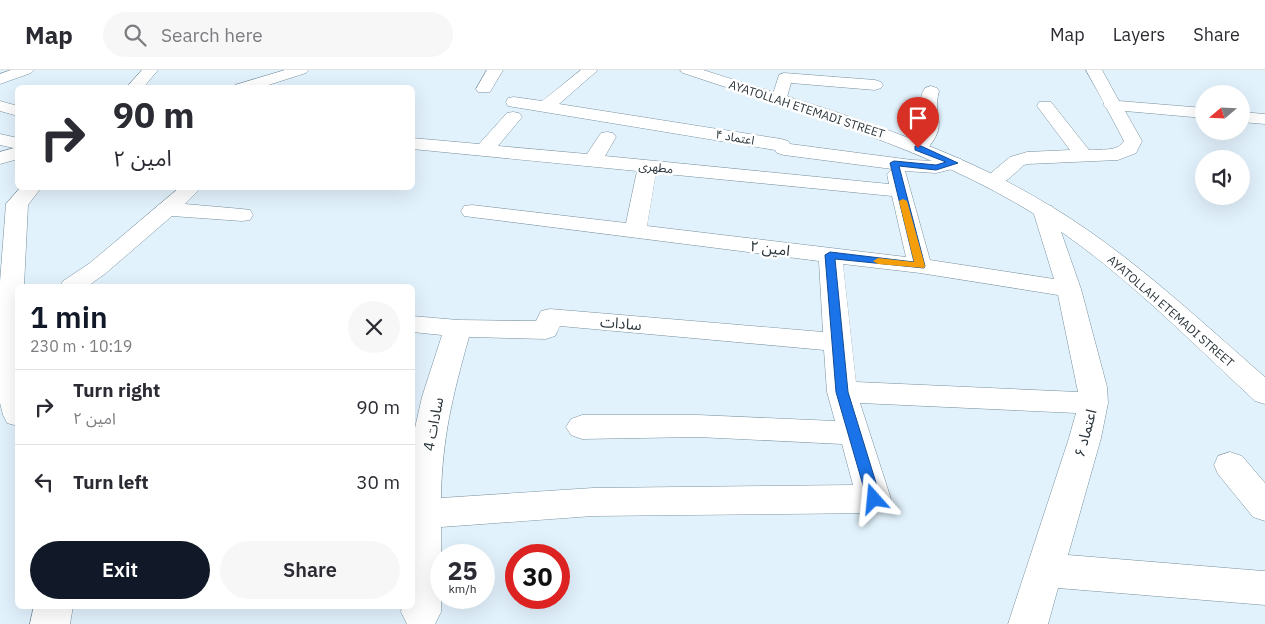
<!DOCTYPE html>
<html lang="en">
<head>
<meta charset="utf-8">
<style>
	:root { --surface:#fff; --page:#f7f7f7; --text:#2b2b33; --muted:#7c7c81; --line:#e1e1e2; --accent:#111827 }
	body { margin:0; font-family:"IBM Plex Sans","Noto Sans Arabic",sans-serif; background:var(--page); color:var(--text); height:100vh; display:flex; flex-direction:column; font-size:19px; white-space:nowrap }
	* { box-sizing:border-box; margin:0 }
	p { font-size:16px; color:var(--muted) }
	.icon { flex:none; width:28px; height:28px; fill:none; stroke:currentColor; stroke-width:2; stroke-linecap:round; stroke-linejoin:round }
	.map { position:relative; flex:1; overflow:hidden }
	.drawer { position:absolute; left:15px; top:214px; width:400px; height:325px; display:flex; flex-direction:column; background:var(--surface); border-radius:8px; box-shadow:0 5px 20px #0002 }
	.drawer>* { flex:none }
	.hud { position:absolute; left:15px; top:15px; width:400px; height:105px; border-radius:8px; box-shadow:0 5px 20px #0002; background:#fff; color:var(--text); overflow:hidden }
	.needle { width:32px; rotate:251deg }
	.tools { position:absolute; left:1195px; top:15px; display:grid; gap:10px }
	.tools a { display:grid; place-items:center; width:55px; height:55px; border-radius:50%; background:var(--surface); box-shadow:0 5px 20px #0002; font-size:25px }
	.speed { position:absolute; left:430px; top:474px; display:flex; gap:10px; font-size:25px; font-weight:700; text-align:center }
	.speed>* { display:grid; place-content:center; width:65px; height:65px; border-radius:50%; background:var(--surface); box-shadow:0 5px 20px #0002; line-height:1 }
	.speed small { font-size:12px; font-weight:400 }
	.speed .limit { border:8px solid #d22; background:#fff; color:#111 }
	.pin { position:absolute; display:grid; place-items:center; width:42px; height:42px; color:#fff; margin:-51px -21px; border-radius:50% 50% 50% 0; rotate:-45deg; box-shadow:0 0 5px #0007 }
	.pin .icon { rotate:45deg }
	.me { position:absolute; width:55px; margin:-28px; rotate:342deg; stroke-linejoin:round; filter:drop-shadow(0 0 4px #0008) }
	.turn { display:flex; align-items:center; gap:18px; height:105px; padding:0 15px; font-size:22px }
	.turn .icon { width:65px; height:65px; stroke-width:2.5 }
	.turn b { display:block; font-size:35px; line-height:42px }
	.round { display:grid; place-items:center; flex:none; width:52px; height:52px; border-radius:26px; background:var(--page) }
	.overview { display:flex; align-items:center; justify-content:space-between; height:85px; padding:0 15px }
	h1 { font-size:30px; font-weight:600; line-height:38px; color:var(--accent) }
	.action { display:flex; gap:10px; margin-top:auto; padding:10px 15px }
	.action a { flex:1; height:58px; border-radius:30px; background:var(--accent); color:#fff; font-size:20px; font-weight:600; line-height:58px; text-align:center }
	.action a+a { background:var(--page); color:var(--text) }
	ul { padding:0; list-style:none }
	li { display:flex; align-items:center; gap:15px; height:75px; padding:0 15px; border-top:1px solid var(--line) }
	li div { flex:1 }
	li b { display:block; font-size:19px }
	li em { font-style:normal }
	header { display:flex; align-items:center; gap:30px; box-sizing:border-box; height:70px; padding:0 25px; background:var(--surface); border-bottom:1px solid var(--line) }
	header strong { font-size:24px }
	nav { display:flex; gap:28px; margin-inline-start:auto; font-size:18px }
	.search { width:350px; height:45px; background:var(--page); display:flex; align-items:center; gap:12px; box-sizing:border-box; padding:0 18px; border-radius:28px; color:var(--muted); font-size:19px }
	.map>svg:first-child { display:block }
</style>
</head>
<body>
<header>
<strong>Map</strong>
<div class="search"><svg class="icon" aria-label="search" viewBox="0 0 24 24"><circle cx="10" cy="10" r="6"/><path d="M15 15l6 6"/></svg>Search here</div>
<nav><a>Map</a><a>Layers</a><a>Share</a></nav>
</header>
<div class="map">
<svg width="1265" height="554" viewBox="0 0 1265 554">
	<rect width="100%" height="100%" fill="#e2f2fc"/>
	<g fill="none" stroke-linecap="round" stroke-linejoin="round">
		<g stroke="#77909e" stroke-width="1">
			<g id="minor">
				<path d="M11 0H34L31 3 0 14V4Z"/>
				<path d="M142 0H158L143 18H126Z"/>
				<path d="M487 0H503L490 22H478L476 19Z"/>
				<path d="M581 0H598L559 34 781 69 788 71 790 74 912 90 936 91 954 87 961 89 964 93 961 97 936 103 905 101 930 190 1054 209 1033 141 1036 136 1044 135 1052 136 1081 219 1107 317 1108 333 1101 368 1068 485 1263 501H1265V535L1058 518 1048 554H1008L1069 368 1076 343 860 333 891 429 886 439 874 443 593 446 441 457V542L435 554H407L401 542 402 536H412V371L422 327 442 265 412 262V246L458 250 536 251 541 241 550 239 823 262 819 191 472 147 464 146 461 141 464 136 472 135 626 153 637 101 412 79V68L479 74 507 43 513 42 519 43 522 47 498 76 587 84 601 63 607 62 613 63 616 67 605 86 889 114 887 104 892 99 784 85 777 83 775 80 514 37 508 36 506 32 508 28 514 27 542 31ZM656 103 892 126 906 187 647 156ZM843 194 920 203 1058 225 1078 322 856 312ZM560 256 824 280 827 322 835 351 698 345H582L571 349 566 357 571 365 582 369 698 367 842 374 853 415 593 418 441 428C442 368 453 324 469 267L546 269 555 266Z"/>
				<path d="M1086 0H1102L1119 31 1204 38V48L1125 41 1142 71 1136 83 1118 90 1028 94 1024 95C1012 105 1001 120 985 116L982 112 985 108 1010 87 1027 82 1070 80 1037 36 1039 32H1051L1089 80C1100 79 1118 82 1124 71L1107 39 1103 35 1104 33Z"/>
				<path d="M784 3 875 10 881 12 883 15 881 18 875 20 791 13 785 34H773L771 30 779 5Z"/>
				<path d="M931 16 937 18 939 21C931 51 951 51 925 82L918 84 911 82 909 78C912 73 919 68 921 62 927 47 915 32 925 18Z"/>
				<path d="M0 31 18 36V46L0 41Z"/>
				<path d="M1241 42 1265 44V54L1241 52Z"/>
				<path d="M0 64 18 68V79L0 75Z"/>
				<path d="M20 118H41L28 135 24 216H18V356L7 353 3 345 0 333V212L6 134Z"/>
				<path d="M179 118H201L185 134 242 139 250 140 253 145 250 150 242 151 172 146 106 203 88 216H60L63 211 90 193Z"/>
				<path d="M1230 382 1242 386 1265 413V451L1253 447 1218 404 1214 395 1218 386Z"/>
				<path d="M34 536H73L70 554H30Z"/>
			</g>
		</g>
		<g stroke="#77909e" stroke-width="1">
			<g id="major">
				<path d="M285 0H309L306 3 259 18H233L235 15Z"/>
				<path d="M680 0H703C822 38 945 71 1052 137 1130 184 1197 248 1265 307V334L1255 331C1185 266 1117 196 1036 145 928 78 803 43 683 3Z"/>
				<path d="M18 77V89L0 94V82Z"/>
			</g>
		</g>
		<use href="#minor" fill="#fff" fill-rule="evenodd"/>
		<use href="#major" fill="#fff" fill-rule="evenodd"/>
	</g>
	<path fill="#1a73e8" stroke="#114b97" d="M915 76H921L958 93 936 100 899 96 925 196 924 198 835 189 848 322 881 429 879 433 874 435 869 433 867 429 836 322 825 185 830 182 914 192 890 93 894 91 936 95 946 92 915 80Z"/>
	<path fill="#f59e0b" d="M903 129 907 131 925 196 924 198 878 194 873 191 878 188 914 192 899 131Z"/>
	<g text-anchor="middle" dominant-baseline="central" stroke-width="5" stroke-linejoin="round" paint-order="stroke">
		<g font-size="12" fill="#2a353b" stroke="#fff">
			<text transform="translate(807 39) rotate(18)">AYATOLLAH ETEMADI STREET</text>
			<text transform="translate(735 67) rotate(10)">اعتماد ۴</text>
			<text transform="translate(656 97) rotate(6)">مطهری</text>
			<text transform="translate(1171 241) rotate(41)">AYATOLLAH ETEMADI STREET</text>
		</g>
		<g font-size="15" fill="#2a353b" stroke="#fff">
			<text transform="translate(770 178) rotate(7)">امین ۲</text>
			<text transform="translate(621 253) rotate(5)">سادات</text>
			<text transform="translate(433 354) rotate(-79)">سادات 4</text>
			<text transform="translate(1085 363) rotate(-75)">اعتماد ۶</text>
		</g>
	</g>
</svg>
<div class="tools">
<a><svg class="needle" viewBox="-14 -14 28 28"><path d="M0-13l5 13h-10z" fill="#e53935"/><path d="M0 13l5-13h-10z" fill="#7c7c81"/></svg></a>
<a><svg class="icon" aria-label="sound" viewBox="0 0 24 24"><path d="M4 9h4l5-4v14l-5-4H4zM17 9q2 3 0 6"/></svg></a>
</div>
<div class="speed"><div>25<small>km/h</small></div><div class="limit">30</div></div>
<div class="pin" style="left:918px;top:78px;background:#d93025"><svg class="icon" aria-label="arrive" viewBox="0 0 24 24"><path d="M6 21V4h12l-3 4 3 4H6"/></svg></div>
<svg class="me" style="left:874px;top:429px" viewBox="-20 -20 40 40"><path d="M0-17L14 15 0 8-14 15z" fill="#1a73e8" stroke="#fff" stroke-width="4"/></svg>
<div class="hud">
<div class="turn"><svg class="icon" aria-label="right" viewBox="0 0 24 24"><path d="M7 20v-9h11M14 6l5 5-5 5"/></svg><div><b>90 m</b>امین ۲</div></div>
</div>
<section class="drawer">
<div class="overview"><div><h1>1 min</h1><p>230 m · 10:19</p></div><a class="round"><svg class="icon" aria-label="close" viewBox="0 0 24 24"><path d="M6 6l12 12M18 6L6 18"/></svg></a></div>
<ul>
<li><svg class="icon" aria-label="right" viewBox="0 0 24 24"><path d="M7 20v-9h11M14 6l5 5-5 5"/></svg><div><b>Turn right</b><p>امین ۲</p></div><em>90 m</em></li>
<li><svg class="icon" aria-label="left" viewBox="0 0 24 24"><path d="M17 20v-9H6M10 6l-5 5 5 5"/></svg><div><b>Turn left</b></div><em>30 m</em></li>
</ul>
<div class="action"><a>Exit</a><a>Share</a></div>
</section>
</div>
</body>
</html>
